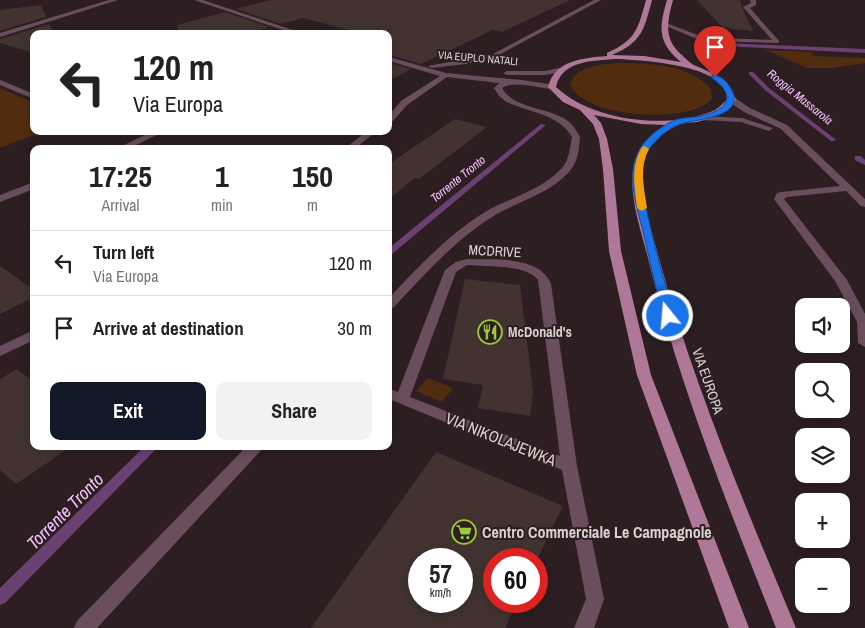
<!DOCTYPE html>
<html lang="en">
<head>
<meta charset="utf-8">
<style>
	:root { --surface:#fff; --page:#f2f2f2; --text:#222; --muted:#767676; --line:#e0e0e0; --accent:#111827 }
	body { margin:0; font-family:"Archivo Narrow",sans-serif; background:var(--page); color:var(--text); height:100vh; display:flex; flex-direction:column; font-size:19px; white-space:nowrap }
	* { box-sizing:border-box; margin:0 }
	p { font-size:16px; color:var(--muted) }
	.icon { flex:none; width:28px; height:28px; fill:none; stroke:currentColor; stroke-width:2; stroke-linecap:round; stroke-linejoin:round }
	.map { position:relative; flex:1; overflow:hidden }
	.sheet { position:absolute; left:30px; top:145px; width:362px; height:305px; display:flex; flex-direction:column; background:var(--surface); border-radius:10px; box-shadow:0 2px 12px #0003 }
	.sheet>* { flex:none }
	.top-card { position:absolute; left:30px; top:30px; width:362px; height:105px; border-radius:10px; box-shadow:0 2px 12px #0003; background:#fff; color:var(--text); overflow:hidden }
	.controls { position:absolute; left:795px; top:298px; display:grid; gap:10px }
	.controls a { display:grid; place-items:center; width:55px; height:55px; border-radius:10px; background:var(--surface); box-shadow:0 2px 12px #0003; font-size:25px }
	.speed { position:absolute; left:408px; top:548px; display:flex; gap:10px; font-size:25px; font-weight:700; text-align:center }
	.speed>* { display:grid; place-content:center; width:65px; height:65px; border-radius:50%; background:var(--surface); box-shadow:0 2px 12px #0003; line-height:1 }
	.speed small { font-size:12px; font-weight:400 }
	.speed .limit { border:8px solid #d22; background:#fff; color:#111 }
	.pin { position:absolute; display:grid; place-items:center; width:42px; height:42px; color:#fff; margin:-51px -21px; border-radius:50% 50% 50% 0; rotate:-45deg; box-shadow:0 0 5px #0007 }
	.pin .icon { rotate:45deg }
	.me { position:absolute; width:55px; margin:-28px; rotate:343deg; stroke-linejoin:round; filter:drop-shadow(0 0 4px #0008) }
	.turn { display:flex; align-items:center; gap:18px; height:105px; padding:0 20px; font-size:22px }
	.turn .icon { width:65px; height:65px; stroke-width:2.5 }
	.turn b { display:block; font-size:35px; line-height:42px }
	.eta { display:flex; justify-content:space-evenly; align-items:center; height:85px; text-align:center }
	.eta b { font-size:30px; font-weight:800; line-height:35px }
	.cta { display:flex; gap:10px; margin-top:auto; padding:10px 20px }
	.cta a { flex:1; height:58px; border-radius:10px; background:var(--accent); color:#fff; font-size:20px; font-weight:800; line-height:58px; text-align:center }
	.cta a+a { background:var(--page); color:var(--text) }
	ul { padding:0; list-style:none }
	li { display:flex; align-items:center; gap:15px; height:65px; padding:0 20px; border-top:1px solid var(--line) }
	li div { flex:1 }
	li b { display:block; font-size:19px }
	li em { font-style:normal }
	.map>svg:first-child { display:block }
</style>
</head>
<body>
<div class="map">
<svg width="865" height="628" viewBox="0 0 865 628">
	<rect width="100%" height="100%" fill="#2d1f21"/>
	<g fill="#522c0f">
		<path d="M766 50 811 52 814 56 865 58V63L832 68H807Z"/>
		<path d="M631 63C658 64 692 67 711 89L712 99C688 125 585 118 570 85L574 76C590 63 611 63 631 63Z"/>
		<path d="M0 88 34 103V131H43L0 148Z"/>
		<path d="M428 378 453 388 442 402 416 391Z"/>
	</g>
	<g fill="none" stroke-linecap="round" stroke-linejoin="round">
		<g fill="#6b4073" fill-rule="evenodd">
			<path d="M702 42 865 49V53L700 45 699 44Z"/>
			<path d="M749 72H753L769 88 835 139V141H831L765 90 749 74Z"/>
			<path d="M541 124 546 125 392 254 389 255V248Z"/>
			<path d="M855 156H861L865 160V165L855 160Z"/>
			<path d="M145 446H159L5 603 0 605V588Z"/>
		</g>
	</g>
	<g fill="#423330" fill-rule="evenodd">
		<path d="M271 0H570L502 32 493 30 421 64 389 55V34H365L303 18 281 24 236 9Z"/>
		<path d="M697 0H740L742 8 753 31 723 28Z"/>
		<path d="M41 5 46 17 0 31V10Z"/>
		<path d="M225 12 269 27 246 34H178L177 25Z"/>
		<path d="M49 24 54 34H34V53L0 43V39Z"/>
		<path d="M389 63 411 69 389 81Z"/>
		<path d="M455 119 487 127 419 179 415 178 389 199V164Z"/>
		<path d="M0 266 34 290V297L0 314Z"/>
		<path d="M465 279 520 285 533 392 530 416 478 408 483 385 443 379Z"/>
		<path d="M17 369 34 382V446H72L16 484 0 470V379Z"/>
		<path d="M436 452 563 506 536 562V559H494V601H517L505 628H311ZM419 559H461V601H419Z"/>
	</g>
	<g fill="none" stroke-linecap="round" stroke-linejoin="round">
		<g fill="#6a4e5e" fill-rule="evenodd">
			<path d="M109 0H118L0 37V33Z"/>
			<path d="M194 0H203L305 34H295Z"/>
			<path d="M594 0H601L497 56 466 64 432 68 428 66 493 54Z"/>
			<path d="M750 0H756V5L750 8 779 41V43L702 41 661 24 666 23 703 37 772 40 743 7 751 3Z"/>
			<path d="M389 57 446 73 522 80 555 85V89H552C538 88 513 80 502 88 514 109 547 107 565 119 572 123 576 130 580 137 579 150 578 163 568 173 549 194 516 202 492 217 454 241 424 275 393 308L389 309V298C418 267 448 235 485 212 509 198 542 190 561 169 569 161 570 148 572 137 558 113 528 113 505 101L499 96 494 88 499 83 447 77 407 105 392 122H389V115L401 101 440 76 389 61Z"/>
			<path d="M559 68 563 70 562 72 545 75H507L503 73 507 71H545Z"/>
			<path d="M0 80 34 94V99L0 85Z"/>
			<path d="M729 98H735L750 108 787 125 865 199V207L861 206 846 191 787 197 784 199 847 280 865 314V347L858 343 857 322 835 281 774 199 777 193 781 192 840 186 781 129 744 112 729 102Z"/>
			<path d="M699 116 742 118 773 128 769 131 741 122 702 120H699Z"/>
			<path d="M153 131H165L128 149H116Z"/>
			<path d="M367 131H377L354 149H344Z"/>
			<path d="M34 182V189L0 202V195Z"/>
			<path d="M467 259C493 260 540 255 551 284L577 466 604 599 594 628H574L586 599 562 470 389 399V389L398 392 445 270 456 262ZM467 265C487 267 526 264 538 280L560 456 410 397 456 272Z"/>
			<path d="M34 330V340L0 356V346Z"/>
			<path d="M247 446H265L97 628H74L77 621Z"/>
		</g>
		<path fill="#b07898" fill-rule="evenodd" d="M646 0H652C644 30 642 42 612 55L644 56 681 62C657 42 659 28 667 0H673C667 22 663 40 683 56 686 59 691 64 694 65 715 75 728 75 736 100 726 112 712 118 697 122 691 123 684 122 678 125 667 130 653 141 647 152 633 179 651 227 658 255 693 384 745 505 796 628H776C729 508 680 388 649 262 642 233 629 199 633 169 636 149 650 135 666 125L641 124 594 115 601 123 607 139 613 169 621 251 651 375 749 628H729L637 375 609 251 603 169 599 139 593 124 580 110 563 102 548 87C555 60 583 58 607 56V53C636 40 638 29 646 0ZM615 59C641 60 709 64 724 88 726 91 727 96 728 99 723 103 718 109 713 111 667 130 592 121 556 87 562 60 593 61 615 59Z"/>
	</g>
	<path fill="#1a73e8" stroke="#114b97" d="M712 75C719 75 724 79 728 84 752 117 700 118 681 124 667 128 651 143 645 156 633 184 666 283 674 316L668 319 663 316C656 287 649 259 643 231 638 212 631 190 633 171 634 161 638 150 644 143 651 134 665 124 675 120 683 117 693 118 701 116 727 110 738 96 712 78Z"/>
	<path fill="#f59e0b" d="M645 146 649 149C639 168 644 187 647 208L642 211 637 208C635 186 630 167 642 147Z"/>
	<defs>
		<g id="restaurant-ring" transform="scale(1.25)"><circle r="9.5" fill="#2d1f21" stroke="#99cb36" stroke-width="1.5"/><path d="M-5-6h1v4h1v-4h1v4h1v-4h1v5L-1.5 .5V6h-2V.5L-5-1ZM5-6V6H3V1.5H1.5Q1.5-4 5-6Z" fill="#99cb36"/></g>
		<g id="supermarket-ring" transform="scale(1.25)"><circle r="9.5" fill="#2d1f21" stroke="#99cb36" stroke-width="1.5"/><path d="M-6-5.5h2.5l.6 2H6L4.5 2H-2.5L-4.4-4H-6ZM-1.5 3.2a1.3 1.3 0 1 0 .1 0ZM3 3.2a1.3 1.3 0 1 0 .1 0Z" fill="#99cb36"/></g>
	</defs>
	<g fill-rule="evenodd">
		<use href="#restaurant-ring" x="490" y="332"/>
		<use href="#supermarket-ring" x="464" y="532"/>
	</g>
	<g text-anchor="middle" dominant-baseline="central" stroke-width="4" stroke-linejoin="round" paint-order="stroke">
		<g font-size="11" fill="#dbd1d3" stroke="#2d1f21">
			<text transform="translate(478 58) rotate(5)">VIA EUPLO NATALI</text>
		</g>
		<g font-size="12" font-style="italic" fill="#f4c0fe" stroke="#2d1f21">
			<text transform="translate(800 97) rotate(39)">Roggia Massarola</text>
			<text transform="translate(458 179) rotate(-39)">Torrente Tronto</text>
		</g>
		<g font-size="14" fill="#dbd1d3" stroke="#2d1f21">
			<text transform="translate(495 251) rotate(3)">MCDRIVE</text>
			<text transform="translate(708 381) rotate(71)">VIA EUROPA</text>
		</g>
		<g font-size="14" font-weight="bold" fill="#dbd1d3" stroke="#2d1f21" text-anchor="start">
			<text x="508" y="332">McDonald's</text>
		</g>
		<g font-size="16" fill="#dbd1d3" stroke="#2d1f21">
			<text transform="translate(501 439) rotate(22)">VIA NIKOLAJEWKA</text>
		</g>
		<g font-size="16" font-weight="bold" fill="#dbd1d3" stroke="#2d1f21" text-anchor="start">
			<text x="482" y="532">Centro Commerciale Le Campagnole</text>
		</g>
		<g font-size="18" font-style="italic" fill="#f4c0fe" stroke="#2d1f21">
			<text transform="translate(65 511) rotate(-45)">Torrente Tronto</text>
		</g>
	</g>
</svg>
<div class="controls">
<a><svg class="icon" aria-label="sound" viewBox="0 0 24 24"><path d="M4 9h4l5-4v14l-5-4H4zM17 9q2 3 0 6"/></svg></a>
<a><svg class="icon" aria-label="search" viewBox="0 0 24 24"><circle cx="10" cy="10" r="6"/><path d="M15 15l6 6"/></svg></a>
<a><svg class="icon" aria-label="layers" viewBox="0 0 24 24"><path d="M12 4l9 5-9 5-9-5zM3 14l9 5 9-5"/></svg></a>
<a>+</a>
<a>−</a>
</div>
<div class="speed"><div>57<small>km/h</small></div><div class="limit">60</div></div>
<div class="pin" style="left:715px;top:77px;background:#d93025"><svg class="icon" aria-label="arrive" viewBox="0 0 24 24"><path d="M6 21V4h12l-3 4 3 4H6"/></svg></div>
<svg class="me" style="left:668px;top:316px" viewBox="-20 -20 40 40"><circle r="17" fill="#1a73e8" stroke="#fff" stroke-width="3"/><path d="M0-11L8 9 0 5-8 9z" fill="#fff"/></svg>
<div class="top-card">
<div class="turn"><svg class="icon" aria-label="left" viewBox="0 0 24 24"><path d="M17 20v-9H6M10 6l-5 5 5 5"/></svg><div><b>120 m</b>Via Europa</div></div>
</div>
<section class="sheet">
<div class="eta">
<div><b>17:25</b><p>Arrival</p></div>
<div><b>1</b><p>min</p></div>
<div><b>150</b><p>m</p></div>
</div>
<ul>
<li><svg class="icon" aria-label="left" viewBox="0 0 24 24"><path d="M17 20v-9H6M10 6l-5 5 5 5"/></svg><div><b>Turn left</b><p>Via Europa</p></div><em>120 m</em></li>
<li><svg class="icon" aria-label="arrive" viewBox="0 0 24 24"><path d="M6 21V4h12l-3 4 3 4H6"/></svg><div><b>Arrive at destination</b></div><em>30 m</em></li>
</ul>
<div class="cta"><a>Exit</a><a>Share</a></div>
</section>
</div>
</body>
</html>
